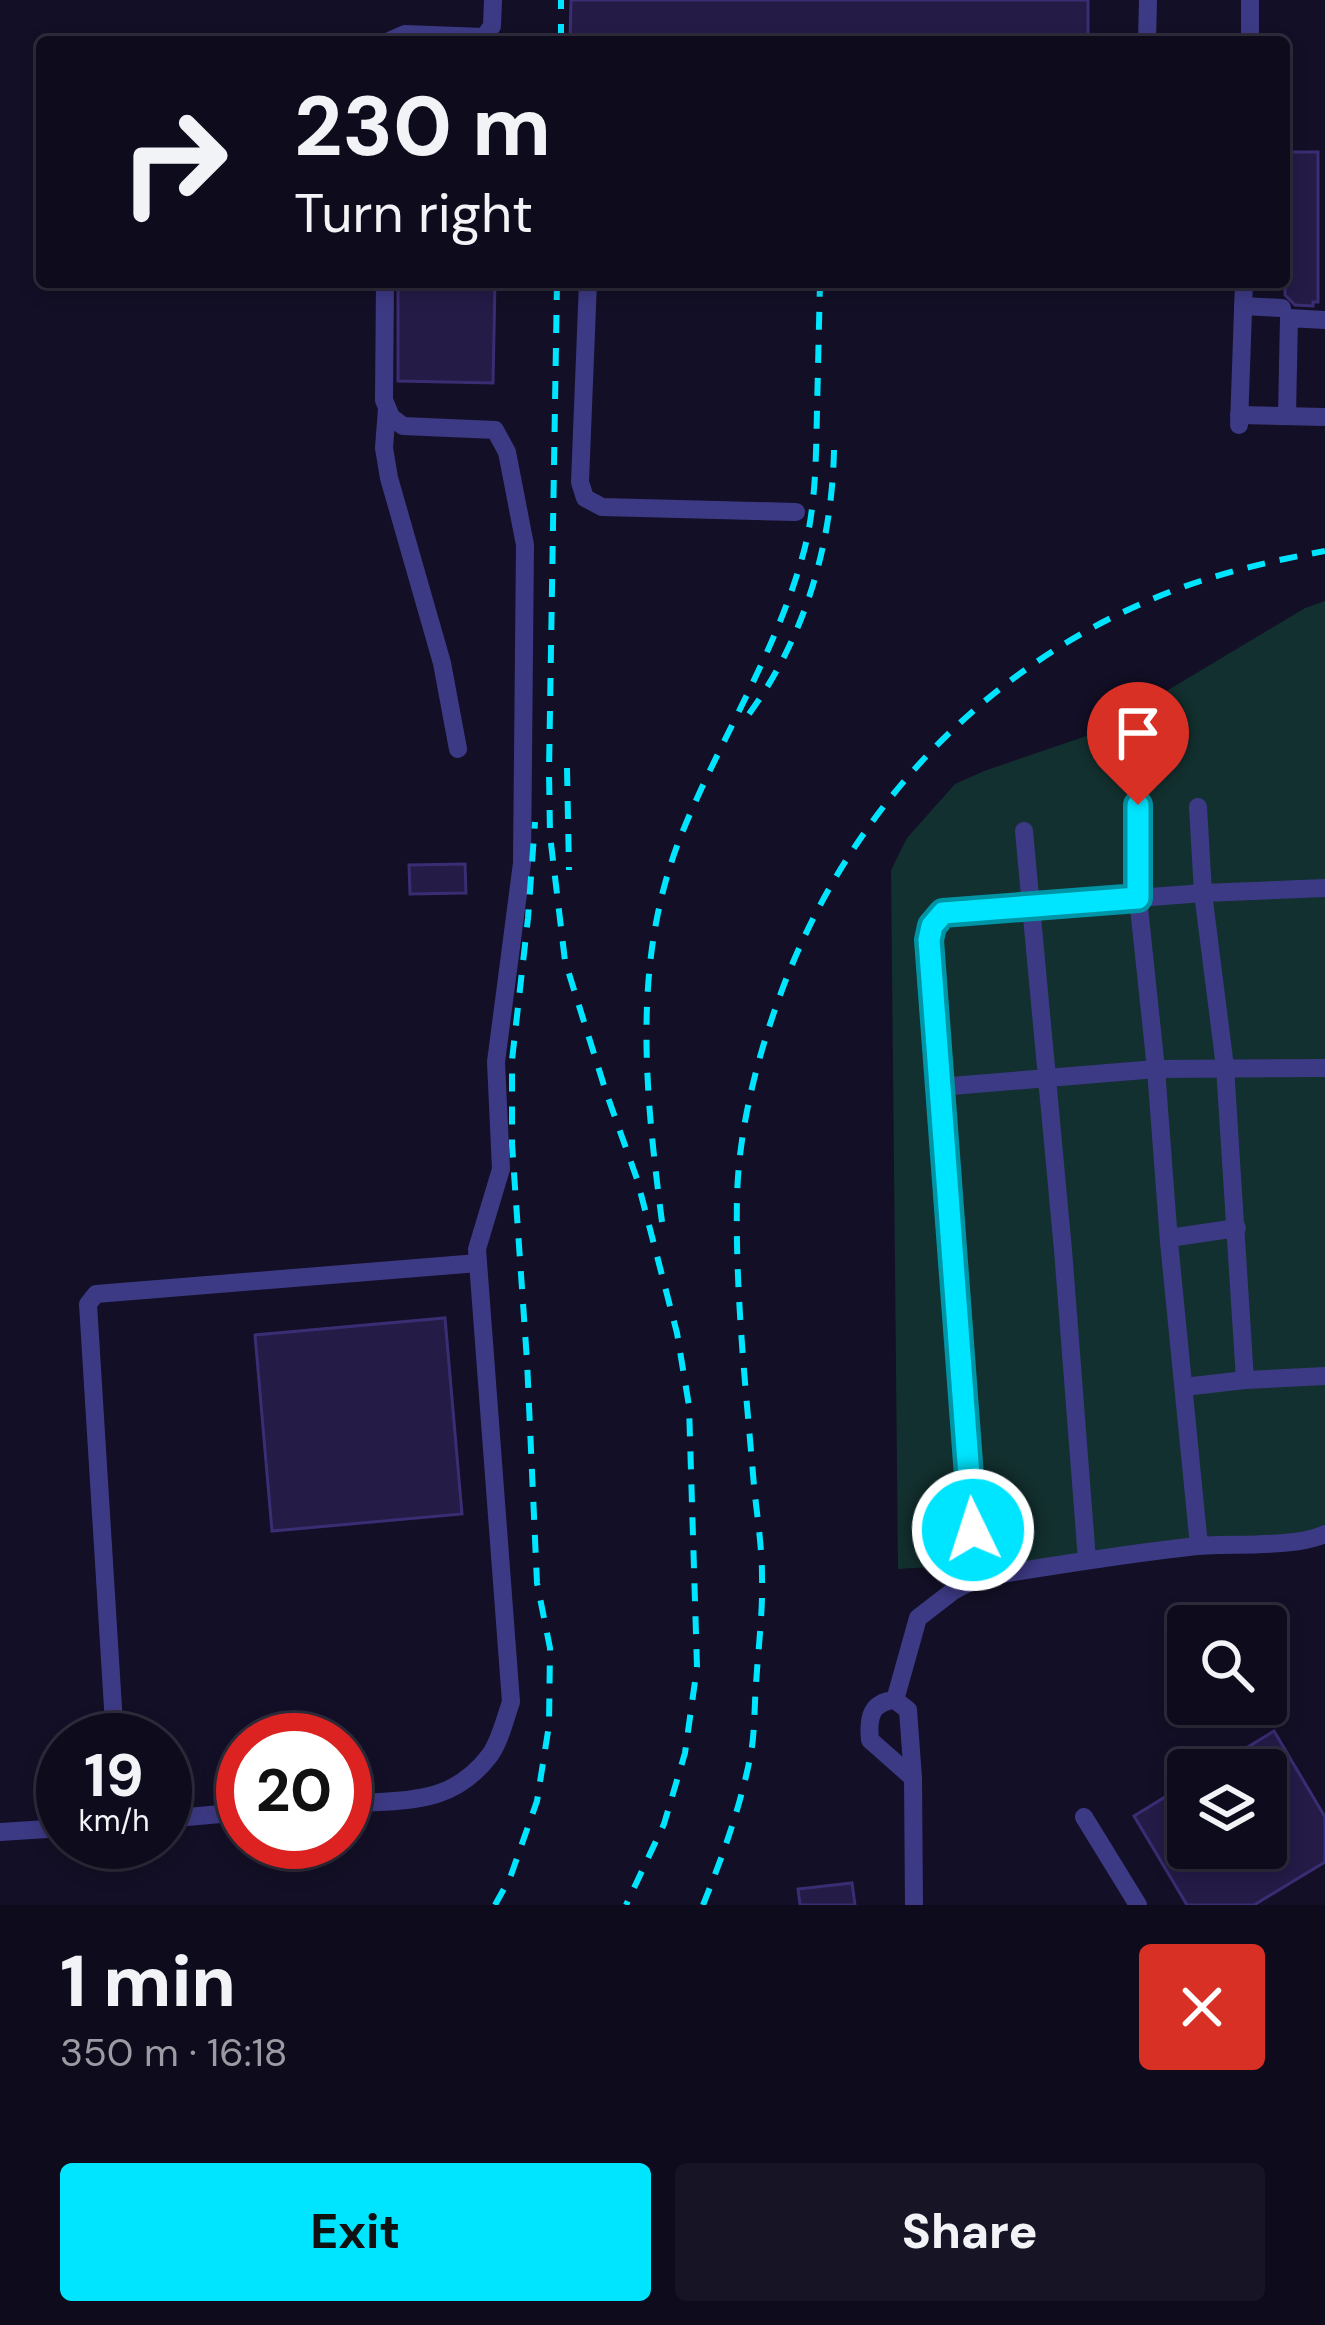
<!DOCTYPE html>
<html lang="en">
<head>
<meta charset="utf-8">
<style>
	:root { --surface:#0e0b1c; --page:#171425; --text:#f1f3f6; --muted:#9b9ba3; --line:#2e2b3b; --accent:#00e5ff }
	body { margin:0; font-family:"DM Sans",sans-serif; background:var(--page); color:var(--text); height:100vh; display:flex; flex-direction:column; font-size:45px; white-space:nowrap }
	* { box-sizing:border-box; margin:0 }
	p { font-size:39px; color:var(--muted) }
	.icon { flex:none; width:66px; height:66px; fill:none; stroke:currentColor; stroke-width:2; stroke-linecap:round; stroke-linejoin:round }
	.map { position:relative; height:1905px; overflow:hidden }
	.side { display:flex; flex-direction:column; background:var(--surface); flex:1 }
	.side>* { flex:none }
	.banner { position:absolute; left:36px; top:36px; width:1254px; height:252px; border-radius:12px; box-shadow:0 6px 18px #0003,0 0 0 3px var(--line); background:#0e0b1c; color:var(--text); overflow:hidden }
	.buttons { position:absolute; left:1167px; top:1605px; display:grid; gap:24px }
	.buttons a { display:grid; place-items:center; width:120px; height:120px; border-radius:12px; background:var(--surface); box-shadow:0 6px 18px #0003,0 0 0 3px var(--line); font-size:60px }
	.speed { position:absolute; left:36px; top:1713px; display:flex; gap:24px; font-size:60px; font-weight:700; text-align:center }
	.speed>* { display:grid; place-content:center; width:156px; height:156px; border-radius:50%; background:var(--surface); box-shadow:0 6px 18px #0003,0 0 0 3px var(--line); line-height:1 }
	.speed small { font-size:30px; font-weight:400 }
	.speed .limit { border:18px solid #d22; background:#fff; color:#111 }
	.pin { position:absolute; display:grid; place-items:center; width:102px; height:102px; color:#fff; margin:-123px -51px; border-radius:50% 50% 50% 0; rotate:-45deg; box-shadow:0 0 12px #0007 }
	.pin .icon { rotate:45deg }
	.me { position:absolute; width:132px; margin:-66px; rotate:356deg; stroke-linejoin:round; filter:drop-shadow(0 0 9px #0008) }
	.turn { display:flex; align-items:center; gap:42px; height:252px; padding:0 60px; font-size:54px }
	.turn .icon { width:156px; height:156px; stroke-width:2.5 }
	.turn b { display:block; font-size:84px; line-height:102px }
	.round { display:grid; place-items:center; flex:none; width:126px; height:126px; border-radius:12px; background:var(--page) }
	.summary { display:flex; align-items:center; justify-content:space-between; height:204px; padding:0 60px }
	h1 { font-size:72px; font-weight:800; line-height:90px }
	.cta { display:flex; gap:24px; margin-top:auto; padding:24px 60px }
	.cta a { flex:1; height:138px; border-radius:12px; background:var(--accent); color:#111; font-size:48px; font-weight:800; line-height:138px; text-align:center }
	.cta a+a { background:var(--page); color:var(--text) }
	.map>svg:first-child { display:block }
</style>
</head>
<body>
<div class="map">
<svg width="1325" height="1905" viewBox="0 0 1325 1905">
	<rect width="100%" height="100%" fill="#130f26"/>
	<path fill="#12302f" d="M1325 601V1543L898 1569 891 870 907 838 955 784 984 771 1098 732 1305 608Z"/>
	<g fill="#241b47" stroke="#3b2d73" stroke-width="3">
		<path d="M571 0H1088V42H570Z"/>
		<path d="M1285 152H1318V302H1313V306L1295 305 1285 295Z"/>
		<path d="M398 282H495L493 383 398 381Z"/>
		<path d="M465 864 466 893 410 894 409 865Z"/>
		<path d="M445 1318 462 1514 272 1531 255 1335Z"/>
		<path d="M1274 1731 1325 1817V1862L1254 1905H1187L1134 1816 1188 1783V1848H1266V1770H1210Z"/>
		<path d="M852 1883 855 1905H800L798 1889Z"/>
	</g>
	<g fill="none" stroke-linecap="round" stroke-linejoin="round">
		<g stroke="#3d3a85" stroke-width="18">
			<path d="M387 42 405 34 484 37 492 26 493 0"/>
			<path d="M1147 42 1148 0"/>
			<path d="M1250 42V0"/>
			<path d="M588 282 580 482 585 498 602 507 796 512"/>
			<path d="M1243 306 1282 308"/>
			<path d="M387 409 384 448 389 478 442 663 458 749"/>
			<path d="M1239 415 1325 417"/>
			<path d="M1287 415 1289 318 1325 320"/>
			<path d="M1239 425 1244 282"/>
			<path d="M1138 805V898L1156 1069 1169 1242 1199 1546"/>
			<path d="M1198 807 1203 893 1225 1067 1245 1380"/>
			<path d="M1024 831 1063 1250 1087 1560"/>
			<path d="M939 1087 1156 1069 1325 1068"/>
			<path d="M1169 1238 1237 1228"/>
			<path d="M1184 1387 1245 1380 1325 1376"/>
			<path d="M977 1578 929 940 932 926 943 913 1203 893 1325 888"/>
			<path d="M895 1700 918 1618 953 1591 977 1578C1050 1566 1123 1554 1197 1546 1231 1543 1296 1548 1325 1534"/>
			<path d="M115 1740 88 1304 96 1294 478 1263"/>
			<path d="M913 1778 870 1740C868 1719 870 1702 895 1700L908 1710 913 1778 914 1905"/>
			<path d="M345 1804C404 1799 451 1807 490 1755 500 1741 505 1719 511 1702L477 1249 501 1169 496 1062 522 863 525 545 507 452 495 430 403 426 391 417 384 400 385 282"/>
			<path d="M1084 1817 1138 1905"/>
			<path d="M165 1819 243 1812"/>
			<path d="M0 1832 63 1828"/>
		</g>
		<g stroke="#00e5ff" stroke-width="6" stroke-dasharray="18 15" stroke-linecap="butt">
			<path d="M561 42V0"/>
			<path d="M557 282 549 771 550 835 565 961 606 1092 637 1179 677 1333 689 1406 697 1667 685 1753 664 1824 626 1905"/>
			<path d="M749 714C805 637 832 545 834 450"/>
			<path d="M567 768 569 870"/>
			<path d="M662 1222C645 1090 631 960 682 833 721 737 779 648 805 547 816 502 816 456 817 410 818 368 819 325 820 282"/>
			<path d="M495 1905 510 1878 537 1801 549 1725 550 1648 537 1583 527 1361 512 1144V1060L528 918 535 822"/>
			<path d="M703 1905C722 1858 740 1808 750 1758 755 1735 754 1709 756 1685 758 1650 763 1613 762 1577 762 1546 757 1516 754 1486 746 1389 735 1293 737 1196 739 1130 756 1062 778 1001 844 815 983 665 1167 593 1218 573 1271 561 1325 551"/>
		</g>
	</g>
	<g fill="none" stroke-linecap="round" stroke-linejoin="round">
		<g stroke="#0095a6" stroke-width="30">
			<path id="route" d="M973 1530 929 940 932 926 943 913 1138 898V805"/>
		</g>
		<use href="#route" stroke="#00e5ff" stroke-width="21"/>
	</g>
</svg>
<div class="buttons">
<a><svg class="icon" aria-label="search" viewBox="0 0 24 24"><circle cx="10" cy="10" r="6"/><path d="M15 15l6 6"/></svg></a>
<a><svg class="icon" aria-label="layers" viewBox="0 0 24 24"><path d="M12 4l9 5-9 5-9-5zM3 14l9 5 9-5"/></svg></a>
</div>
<div class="speed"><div>19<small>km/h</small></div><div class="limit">20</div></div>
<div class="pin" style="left:1138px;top:805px;background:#d93025"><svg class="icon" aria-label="arrive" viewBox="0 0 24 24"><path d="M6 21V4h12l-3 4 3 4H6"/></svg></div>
<svg class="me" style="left:973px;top:1530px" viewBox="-20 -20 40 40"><circle r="17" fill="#00e5ff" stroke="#fff" stroke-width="3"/><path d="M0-11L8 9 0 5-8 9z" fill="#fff"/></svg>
<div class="banner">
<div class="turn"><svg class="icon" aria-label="right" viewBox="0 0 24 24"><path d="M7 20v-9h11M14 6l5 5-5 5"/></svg><div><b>230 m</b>Turn right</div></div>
</div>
</div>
<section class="side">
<div class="summary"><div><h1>1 min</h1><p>350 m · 16:18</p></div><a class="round" style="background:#d93025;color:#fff"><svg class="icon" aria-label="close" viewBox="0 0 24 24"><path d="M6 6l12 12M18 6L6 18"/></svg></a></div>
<div class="cta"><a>Exit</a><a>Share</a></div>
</section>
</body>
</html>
